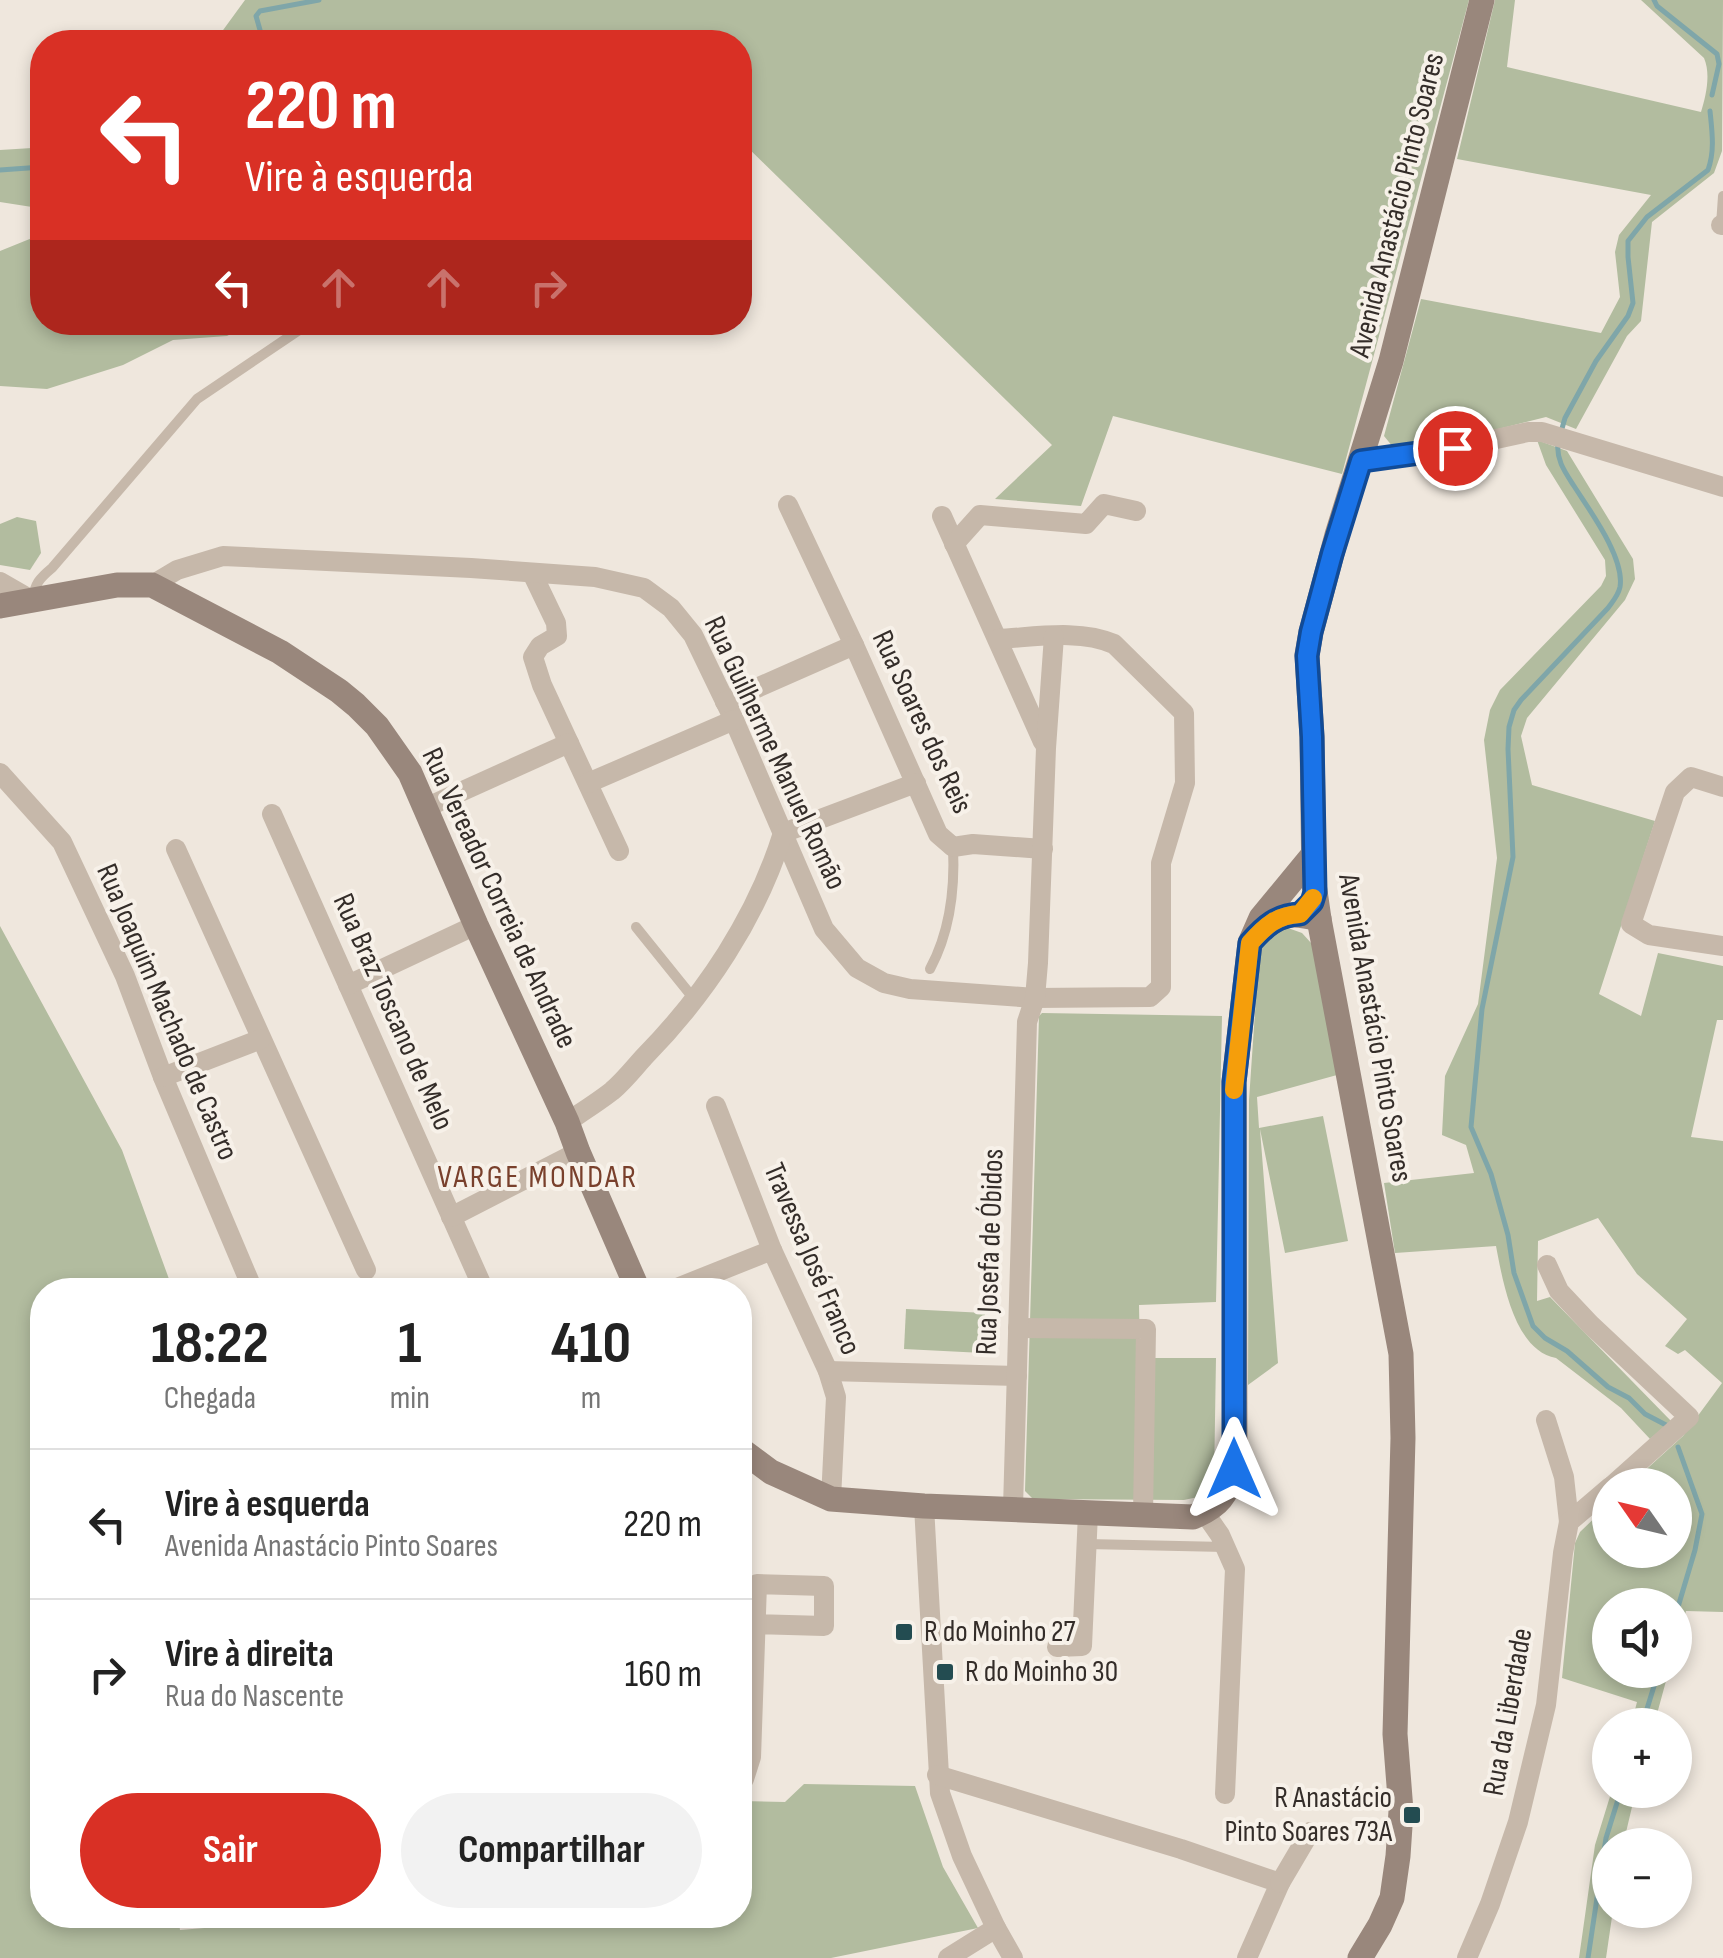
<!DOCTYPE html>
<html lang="pt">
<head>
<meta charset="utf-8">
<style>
	:root { --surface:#fff; --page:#f2f2f2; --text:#222; --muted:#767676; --line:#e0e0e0; --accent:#d93025 }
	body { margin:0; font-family:"Sofia Sans Condensed",sans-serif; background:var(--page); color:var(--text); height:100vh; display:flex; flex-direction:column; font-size:38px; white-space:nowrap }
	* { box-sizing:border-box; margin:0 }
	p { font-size:32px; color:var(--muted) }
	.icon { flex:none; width:55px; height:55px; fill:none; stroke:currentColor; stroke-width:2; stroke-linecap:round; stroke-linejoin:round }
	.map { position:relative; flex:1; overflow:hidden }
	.drawer { position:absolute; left:30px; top:1278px; width:722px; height:650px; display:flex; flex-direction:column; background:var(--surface); border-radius:40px; box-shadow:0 5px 15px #0003 }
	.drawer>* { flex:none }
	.hud { position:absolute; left:30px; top:30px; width:722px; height:305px; border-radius:40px; box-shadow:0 5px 15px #0003; background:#d93025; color:#fff; overflow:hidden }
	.needle { width:65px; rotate:304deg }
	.buttons { position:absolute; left:1592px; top:1468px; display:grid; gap:20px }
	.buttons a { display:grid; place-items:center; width:100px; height:100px; border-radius:50%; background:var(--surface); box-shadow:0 5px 15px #0003; font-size:50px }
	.pin { position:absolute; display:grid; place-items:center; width:85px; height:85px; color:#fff; margin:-42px; border:5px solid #fff; border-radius:50%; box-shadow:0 2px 10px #0007 }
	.me { position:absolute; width:110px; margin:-55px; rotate:0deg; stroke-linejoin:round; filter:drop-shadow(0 0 8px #0008) }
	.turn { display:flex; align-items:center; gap:35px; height:210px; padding:0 50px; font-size:45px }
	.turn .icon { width:130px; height:130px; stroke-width:2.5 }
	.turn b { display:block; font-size:70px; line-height:85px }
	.lanes { display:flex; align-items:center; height:95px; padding:0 50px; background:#0003; justify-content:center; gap:50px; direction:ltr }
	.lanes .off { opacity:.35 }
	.eta { display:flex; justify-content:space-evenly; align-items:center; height:170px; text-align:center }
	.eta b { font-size:60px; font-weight:700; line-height:70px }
	.button { display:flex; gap:20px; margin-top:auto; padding:20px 50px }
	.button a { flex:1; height:115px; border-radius:60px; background:var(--accent); color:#fff; font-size:40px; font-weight:700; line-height:115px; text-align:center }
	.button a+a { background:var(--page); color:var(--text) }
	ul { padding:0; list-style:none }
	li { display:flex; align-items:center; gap:30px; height:150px; padding:0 50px; border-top:2px solid var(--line) }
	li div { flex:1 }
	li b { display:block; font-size:38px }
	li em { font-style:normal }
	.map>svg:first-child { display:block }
</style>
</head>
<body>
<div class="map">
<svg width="1723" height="1958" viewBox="0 0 1723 1958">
	<rect width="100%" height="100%" fill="#efe7dd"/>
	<g fill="#b2bc9f">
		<path d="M245 0H1469L1342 474 1113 416 1081 506 995 499 1052 445 740 140V42H208L218 37Z"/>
		<path d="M1495 0H1515L1507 67 1701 112C1706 96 1711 74 1704 58L1641 0H1723L1722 151 1714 173 1652 222 1641 321 1627 336 1576 429 1546 417 1483 433 1393 447 1384 436 1421 299 1601 333 1620 297 1615 252 1619 235 1651 195 1457 159Z"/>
		<path d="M42 141V204L32 207 0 202V150L32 148Z"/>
		<path d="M42 234V322L251 323 227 336 173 340 123 365 47 389 0 386V251Z"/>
		<path d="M1537 440 1567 451 1633 559 1635 579 1625 600 1527 718 1521 736 1532 785 1655 821 1599 994 1641 1016 1658 953 1723 966V1020H1717L1691 1137 1723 1141V1612L1686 1611 1675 1649V1605H1610V1670H1669L1654 1725H1631L1637 1702 1562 1678 1575 1543 1580 1532 1610 1503V1550H1675V1485H1629L1683 1436 1722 1383 1685 1350 1678 1354 1665 1346 1687 1319 1637 1274 1598 1218 1538 1241 1537 1301 1550 1297 1671 1421 1650 1439 1621 1408 1556 1358C1514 1350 1503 1282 1496 1246L1395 1253 1384 1183 1474 1173 1466 1145 1442 1135 1445 1076 1478 1004 1497 858 1484 740 1490 710 1500 690 1601 586 1606 576 1605 560 1546 465Z"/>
		<path d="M17 517 36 521 41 553 30 570 0 565V524Z"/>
		<path d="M0 926 122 1150 173 1290H42V1915H178L180 1930 365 1915H740V1801L785 1802 804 1784 915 1786 943 1867 978 1928 831 1958H0Z"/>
		<path d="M1288 928 1302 933 1312 944 1337 1075 1257 1097 1259 1128 1323 1116 1348 1241 1285 1253 1260 1129 1278 1363 1248 1385 1249 1100 1259 954 1267 935Z"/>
		<path d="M1042 1013 1222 1016 1216 1302 1139 1305 1140 1358H1216L1214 1480 1198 1497 1184 1500 1033 1499 1025 1491 1039 1016Z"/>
		<path d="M906 1309 985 1313 983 1353 904 1349Z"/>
		<path d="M1612 1790H1636L1623 1845H1610V1910H1613L1606 1958H1579L1595 1845Z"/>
	</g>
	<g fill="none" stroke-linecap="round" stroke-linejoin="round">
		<g stroke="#7fa6a9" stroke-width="5">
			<path d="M1654 0 1657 6 1717 54 1719 64 1712 95"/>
			<path d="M254 42 260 30 256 16 260 11 319 0"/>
			<path d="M0 170 42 167"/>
			<path d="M1561 432 1565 418 1596 361 1628 316 1633 303 1628 257V241L1647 217 1708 170C1715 151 1712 131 1710 111"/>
			<path d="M1558 443C1556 460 1565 472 1574 486 1590 511 1625 558 1620 587 1618 596 1613 601 1608 608L1521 700 1514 710 1509 727 1508 749 1513 857 1482 1009 1471 1127 1491 1174 1508 1235 1514 1273 1533 1326 1545 1338 1567 1351 1608 1387 1629 1398 1645 1414 1666 1425"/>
			<path d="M1675 1617 1695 1550 1702 1514 1678 1447"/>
			<path d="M1642 1725 1659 1670"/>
			<path d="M1588 1958 1606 1838 1621 1790"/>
		</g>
		<g stroke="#c6b8aa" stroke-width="10">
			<path d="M1721 225 1723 196"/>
			<path d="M33 600C34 584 40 578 52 568L197 399 311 322"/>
			<path d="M636 927 694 999"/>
			<path d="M930 969C950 932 955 888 953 847"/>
			<path d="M1087 1544 1225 1547"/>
		</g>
		<g stroke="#c6b8aa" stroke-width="20">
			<path d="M1721 225H1723"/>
			<path d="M1361 461 1455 448 1528 432H1542L1723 487"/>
			<path d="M788 505 854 645 938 834 953 847 973 844 1043 849"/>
			<path d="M942 516 1043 742"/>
			<path d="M954 544 980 515 1086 524 1104 504 1136 511"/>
			<path d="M532 573 556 623 557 636 540 646 533 657 542 685 619 851"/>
			<path d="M0 582 33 601"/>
			<path d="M152 585 177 570 223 556 471 568 595 577 644 588 671 608 693 635 734 720 824 929 857 968 884 983 910 989 1035 998 1150 997 1161 987V863L1185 783 1184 713 1114 644C1080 629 1035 637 998 639"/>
			<path d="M725 702 854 645"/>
			<path d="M0 773 62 842 125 976 163 1077 253 1290"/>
			<path d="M588 783 734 720"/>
			<path d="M1723 787 1691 777 1675 792 1631 924 1649 935 1723 946"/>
			<path d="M425 808 569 743"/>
			<path d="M272 814 484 1290"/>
			<path d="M176 849 366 1270"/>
			<path d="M348 985 476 925"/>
			<path d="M163 1077 261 1039"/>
			<path d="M716 1106 772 1250 828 1371 836 1397 831 1499"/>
			<path d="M567 1122C582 1112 598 1102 612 1091 624 1081 634 1068 644 1057 705 995 757 917 783 833L916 783"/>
			<path d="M451 1217 578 1152"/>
			<path d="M1547 1265 1559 1291 1590 1324 1689 1417 1613 1485"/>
			<path d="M672 1290 772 1250"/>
			<path d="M1018 1328 1146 1329 1143 1515"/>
			<path d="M828 1371 1017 1376"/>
			<path d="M1546 1420 1564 1477 1569 1522"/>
			<path d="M924 1506 940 1793 962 1856 996 1928 1013 1958"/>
			<path d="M1013 1508 1027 1022 1035 998 1038 963 1046 748 1054 636"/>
			<path d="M1204 1512 1220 1535 1235 1569 1225 1794"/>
			<path d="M1057 1647 1082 1646 1088 1513"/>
			<path d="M937 1775 1181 1849 1280 1883 1247 1958"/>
			<path d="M740 1782 744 1779 751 1757 757 1584 824 1586V1626L756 1624"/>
			<path d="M1280 1883 1310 1832"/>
			<path d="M948 1958 996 1928"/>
			<path d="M1467 1958 1490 1904 1518 1822 1546 1705 1563 1553 1569 1522 1610 1487"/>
		</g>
		<g stroke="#99877c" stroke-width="25">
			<path d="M0 606 117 585H152L280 652 339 691 356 705 377 726 410 773 476 925 567 1122 578 1152 638 1290"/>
			<path d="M1260 931C1282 913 1291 912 1319 919"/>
			<path d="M740 1449 771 1472 831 1499 924 1506 1193 1517C1221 1505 1225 1496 1235 1469L1234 1082 1250 943 1261 918 1313 855"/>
			<path d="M1360 1958 1380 1925 1392 1898 1398 1856 1401 1811 1395 1734 1403 1438 1401 1354 1319 919 1314 884 1312 737 1307 655 1311 632 1337 535 1391 361 1482 0"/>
		</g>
	</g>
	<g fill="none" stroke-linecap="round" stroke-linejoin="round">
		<g stroke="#114b97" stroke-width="25">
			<path id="route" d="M1234 1469V1082L1250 943C1265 926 1277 915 1300 914L1312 902 1315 892 1312 737 1307 656 1311 632 1332 554 1361 461 1455 448"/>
		</g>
		<use href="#route" stroke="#1a73e8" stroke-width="18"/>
		<path stroke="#f59e0b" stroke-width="18" d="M1234 1090 1250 943C1265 926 1277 915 1300 914L1313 898"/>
	</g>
	<g fill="#234c51" stroke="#f7f1e9" stroke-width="4">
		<rect x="894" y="1622" width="20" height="20" rx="5"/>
		<rect x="935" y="1662" width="20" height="20" rx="5"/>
		<rect x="1402" y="1805" width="20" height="20" rx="5"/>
	</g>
	<g text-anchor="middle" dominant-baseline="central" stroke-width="8" stroke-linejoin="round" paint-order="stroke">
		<g font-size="30" fill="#342d29" stroke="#f7f1e9">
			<text transform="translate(1397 205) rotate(-76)">Avenida Anastácio Pinto Soares</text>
			<text transform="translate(922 722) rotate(65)">Rua Soares dos Reis</text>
			<text transform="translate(775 753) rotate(65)">Rua Guilherme Manuel Romão</text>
			<text transform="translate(499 898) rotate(65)">Rua Vereador Correia de Andrade</text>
			<text transform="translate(167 1012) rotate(67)">Rua Joaquim Machado de Castro</text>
			<text transform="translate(393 1012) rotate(66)">Rua Braz Toscano de Melo</text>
			<text transform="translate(1375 1028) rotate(80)">Avenida Anastácio Pinto Soares</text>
			<text transform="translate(990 1252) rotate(-88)">Rua Josefa de Óbidos</text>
			<text transform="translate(812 1259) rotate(67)">Travessa José Franco</text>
			<text transform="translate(1508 1712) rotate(-80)">Rua da Liberdade</text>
		</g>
		<g font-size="30" fill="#342d29" stroke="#f7f1e9" text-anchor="start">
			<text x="924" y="1632">R do Moinho 27</text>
			<text x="965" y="1672">R do Moinho 30</text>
			<text x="1392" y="1798" text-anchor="end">R Anastácio<tspan x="1392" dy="34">Pinto Soares 73A</tspan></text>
		</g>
		<g font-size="32" letter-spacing="2.5" fill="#79402c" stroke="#f7f1e9">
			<text x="538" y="1177">VARGE MONDAR</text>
		</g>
	</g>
</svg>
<div class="buttons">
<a><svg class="needle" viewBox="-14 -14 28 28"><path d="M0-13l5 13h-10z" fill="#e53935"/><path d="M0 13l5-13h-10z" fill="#767676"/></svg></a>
<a><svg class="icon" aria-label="sound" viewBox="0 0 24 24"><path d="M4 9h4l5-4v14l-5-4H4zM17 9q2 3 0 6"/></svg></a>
<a>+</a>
<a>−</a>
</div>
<div class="pin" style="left:1455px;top:448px;background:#d93025"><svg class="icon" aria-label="arrive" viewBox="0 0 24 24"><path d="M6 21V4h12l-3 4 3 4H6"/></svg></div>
<svg class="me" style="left:1234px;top:1469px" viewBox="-20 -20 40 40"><path d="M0-17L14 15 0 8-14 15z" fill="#1a73e8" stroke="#fff" stroke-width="4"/></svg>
<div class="hud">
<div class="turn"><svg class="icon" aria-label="left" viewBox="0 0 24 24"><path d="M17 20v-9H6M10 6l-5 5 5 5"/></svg><div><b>220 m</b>Vire à esquerda</div></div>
<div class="lanes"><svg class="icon" aria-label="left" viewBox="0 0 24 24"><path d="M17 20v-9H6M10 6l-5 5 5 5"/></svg><svg class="icon off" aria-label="ahead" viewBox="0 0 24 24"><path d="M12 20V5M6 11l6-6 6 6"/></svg><svg class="icon off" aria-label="ahead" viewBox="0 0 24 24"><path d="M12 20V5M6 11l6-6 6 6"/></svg><svg class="icon off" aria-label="right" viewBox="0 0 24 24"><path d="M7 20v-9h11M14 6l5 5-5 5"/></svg></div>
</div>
<section class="drawer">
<div class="eta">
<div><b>18:22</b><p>Chegada</p></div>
<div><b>1</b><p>min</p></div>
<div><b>410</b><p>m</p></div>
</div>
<ul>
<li><svg class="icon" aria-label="left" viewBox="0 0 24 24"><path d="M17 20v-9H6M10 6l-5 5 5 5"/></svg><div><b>Vire à esquerda</b><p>Avenida Anastácio Pinto Soares</p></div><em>220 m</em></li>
<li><svg class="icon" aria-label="right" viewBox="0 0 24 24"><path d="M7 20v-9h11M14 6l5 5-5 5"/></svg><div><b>Vire à direita</b><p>Rua do Nascente</p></div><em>160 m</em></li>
</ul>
<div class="button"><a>Sair</a><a>Compartilhar</a></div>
</section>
</div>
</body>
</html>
